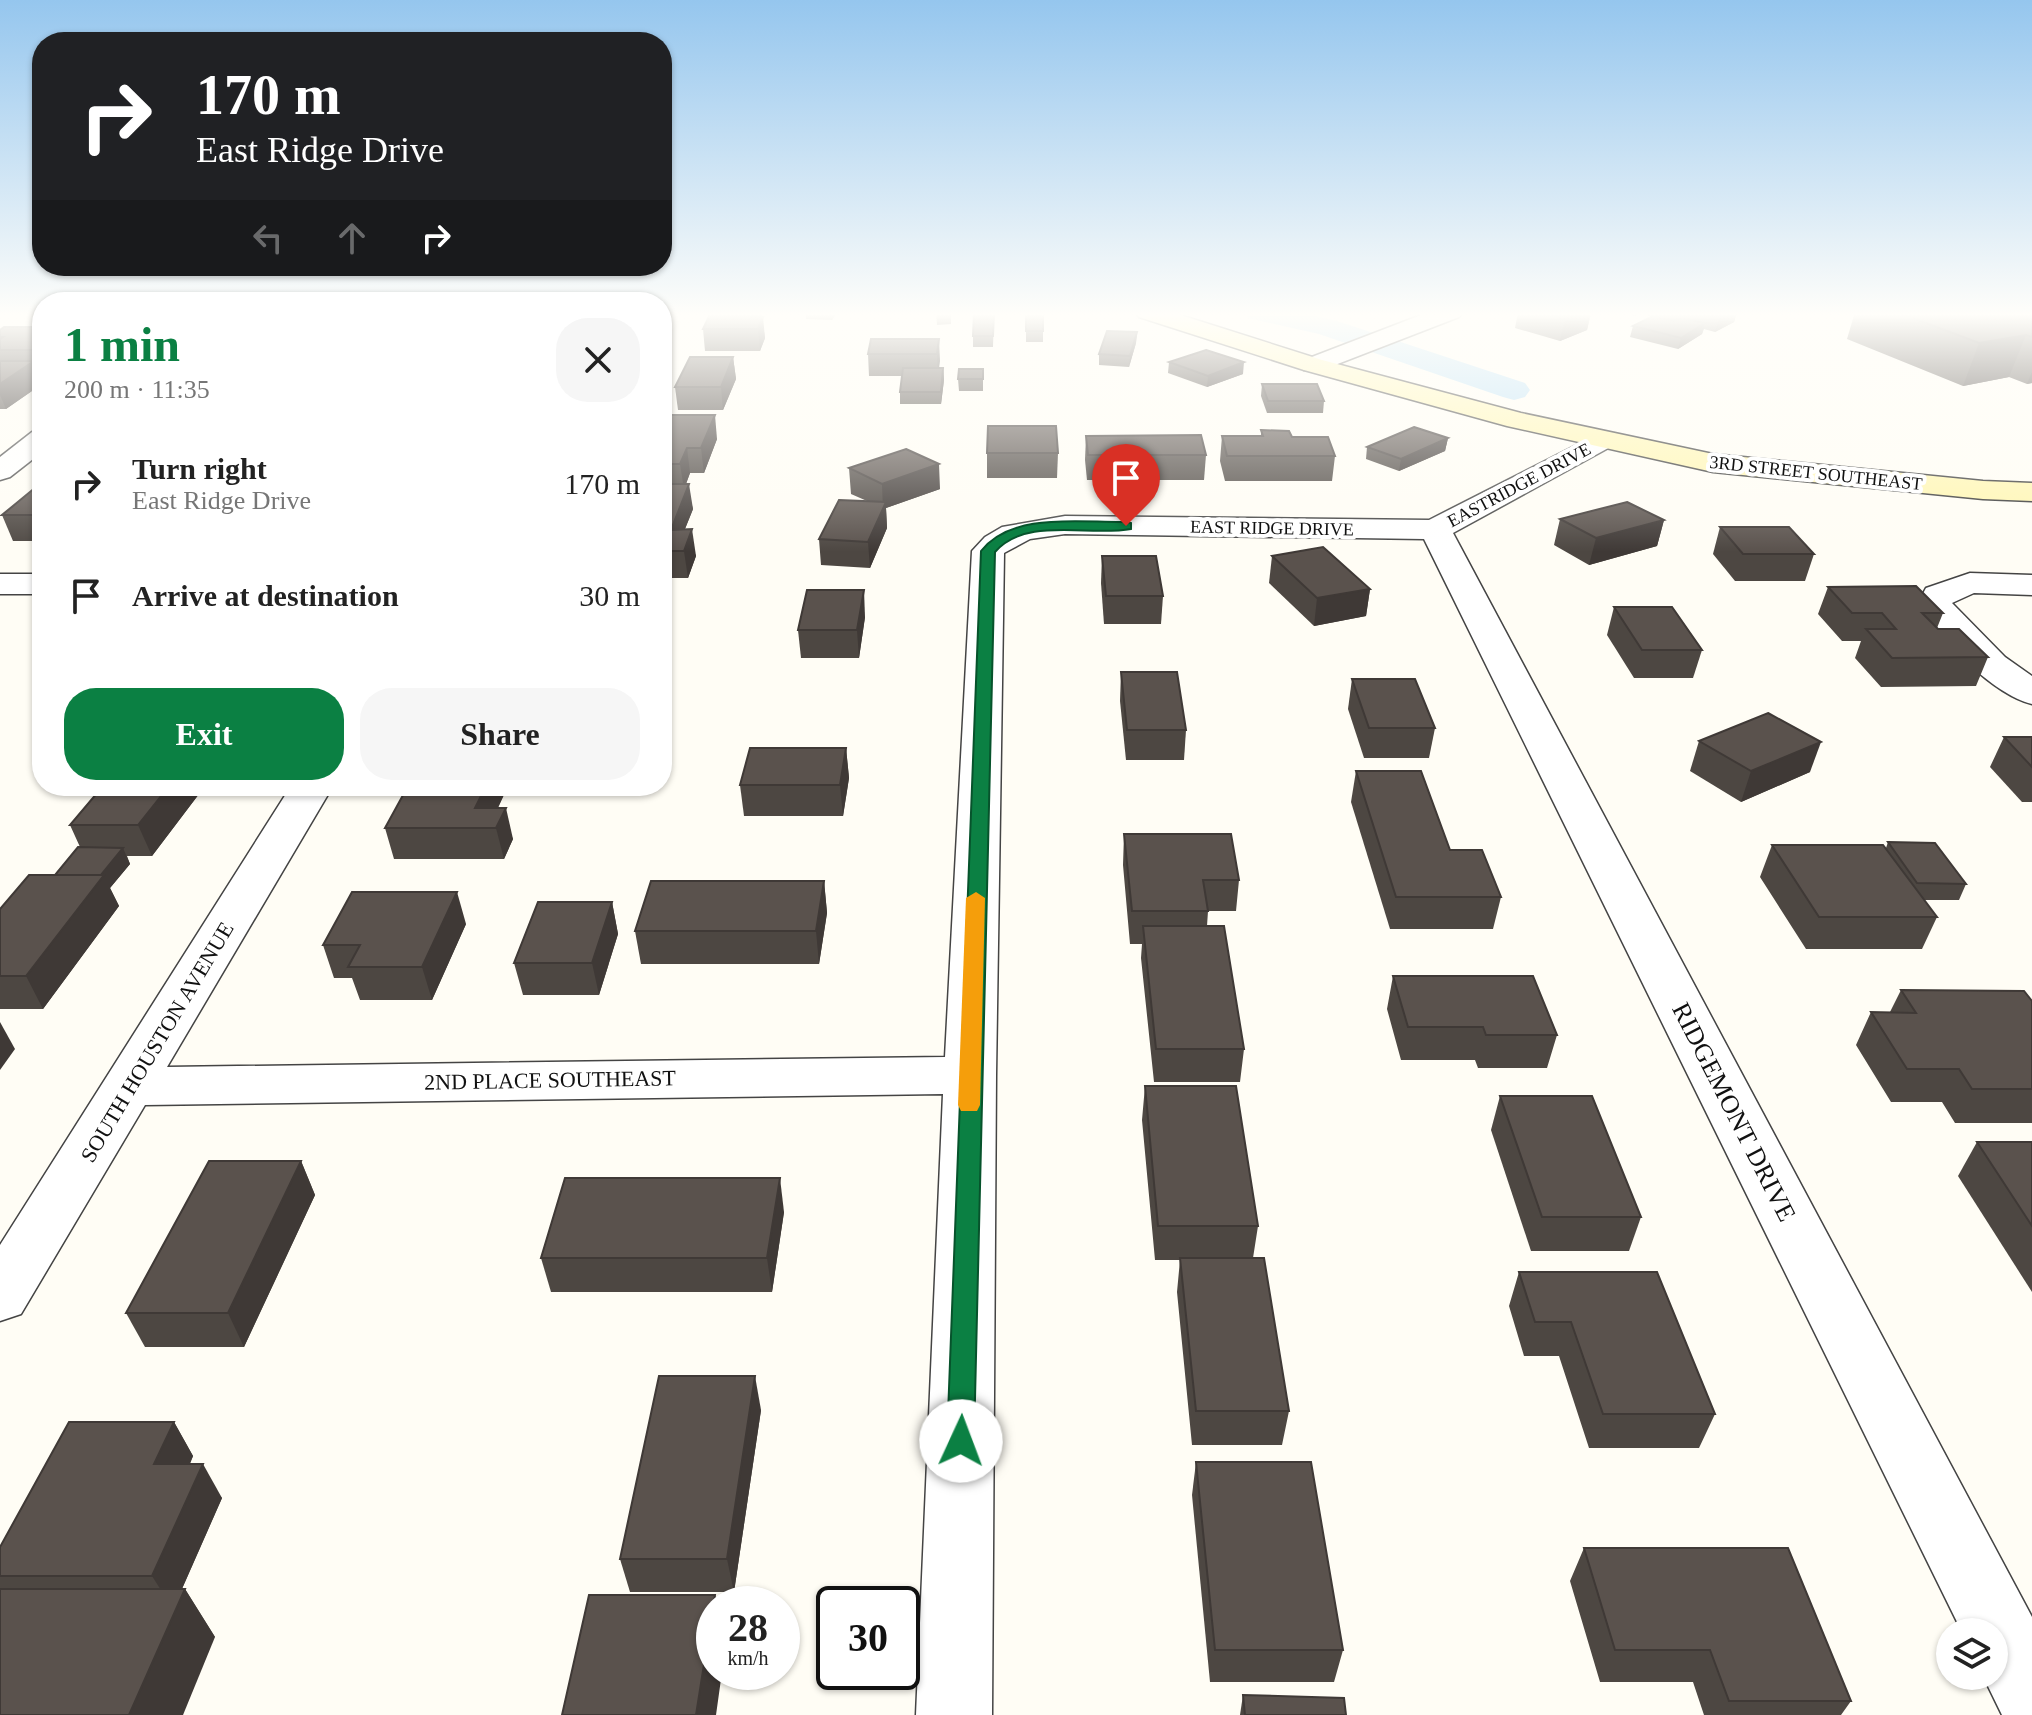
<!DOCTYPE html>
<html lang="en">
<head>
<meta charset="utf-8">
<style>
	:root { --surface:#fff; --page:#f6f6f6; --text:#222; --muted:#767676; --accent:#0b8043 }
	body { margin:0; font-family:"Times New Roman",serif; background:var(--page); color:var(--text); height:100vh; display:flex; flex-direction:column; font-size:30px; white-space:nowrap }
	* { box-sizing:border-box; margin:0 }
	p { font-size:26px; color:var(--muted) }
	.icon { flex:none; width:44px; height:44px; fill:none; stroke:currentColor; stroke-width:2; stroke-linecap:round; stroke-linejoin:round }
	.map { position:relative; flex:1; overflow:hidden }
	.details { position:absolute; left:32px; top:292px; width:640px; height:504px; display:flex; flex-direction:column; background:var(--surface); border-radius:32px; box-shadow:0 2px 6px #0004 }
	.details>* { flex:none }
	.top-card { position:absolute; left:32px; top:32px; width:640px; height:244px; border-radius:32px; box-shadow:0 2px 6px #0004; background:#202124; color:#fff; overflow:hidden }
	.fabs { position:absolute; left:1936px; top:1618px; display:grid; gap:16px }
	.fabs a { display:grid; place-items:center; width:72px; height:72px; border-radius:50%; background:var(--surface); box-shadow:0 2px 6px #0004; font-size:40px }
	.speed { position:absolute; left:696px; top:1586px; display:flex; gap:16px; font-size:40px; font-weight:700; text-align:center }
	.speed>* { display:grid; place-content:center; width:104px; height:104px; border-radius:50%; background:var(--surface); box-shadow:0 2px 6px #0004; line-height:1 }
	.speed small { font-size:20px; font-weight:400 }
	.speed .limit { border:4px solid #111; border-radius:12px; background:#fff; color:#111 }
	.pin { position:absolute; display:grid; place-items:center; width:68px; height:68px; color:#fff; margin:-82px -34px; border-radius:50% 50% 50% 0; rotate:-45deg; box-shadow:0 0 8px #0007 }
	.pin .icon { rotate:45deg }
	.me { position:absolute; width:88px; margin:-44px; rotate:2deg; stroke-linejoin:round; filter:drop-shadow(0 0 6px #0008) }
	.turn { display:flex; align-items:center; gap:28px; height:168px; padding:0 32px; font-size:36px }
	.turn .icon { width:104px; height:104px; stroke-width:2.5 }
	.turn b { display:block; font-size:56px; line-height:68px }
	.lanes { display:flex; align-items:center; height:76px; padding:0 32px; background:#0003; justify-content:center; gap:40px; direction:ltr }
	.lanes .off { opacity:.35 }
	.round { display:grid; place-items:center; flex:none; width:84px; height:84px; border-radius:32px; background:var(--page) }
	.summary { display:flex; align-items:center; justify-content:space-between; height:136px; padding:0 32px }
	h1 { font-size:48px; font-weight:700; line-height:60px; color:var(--accent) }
	.action { display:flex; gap:16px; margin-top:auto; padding:16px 32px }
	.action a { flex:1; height:92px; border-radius:32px; background:var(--accent); color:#fff; font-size:32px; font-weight:700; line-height:92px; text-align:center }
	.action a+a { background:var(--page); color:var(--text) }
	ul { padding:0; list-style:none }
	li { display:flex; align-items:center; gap:24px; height:112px; padding:0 32px }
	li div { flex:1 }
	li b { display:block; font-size:30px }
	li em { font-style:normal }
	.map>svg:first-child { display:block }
</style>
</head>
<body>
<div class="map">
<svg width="2032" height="1715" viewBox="0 0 2032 1715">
	<rect width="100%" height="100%" fill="#fffdf5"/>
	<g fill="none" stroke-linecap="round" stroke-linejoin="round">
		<path fill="#b9e0f7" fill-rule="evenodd" d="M1244 312H1299L1337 321 1525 383 1530 390 1525 397 1514 400 1503 397 1319 334 1248 318Z"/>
		<g stroke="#444" stroke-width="3">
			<g id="street">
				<path d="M1429 312H1463L1459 317 1322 370H1304L1300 365 1304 360Z"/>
				<path d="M42 430V452L10 477 0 480V457L32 432Z"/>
				<path d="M1602 432 1612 434 1616 440 1612 446 1453 533 2032 1617V1715H2002L1983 1676H1994V1632H1962L1424 539 1065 534 1030 539 1004 553 996 1075 992 1715H916L943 1094 145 1105 21 1314 0 1321V1245L291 786H333L167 1067 945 1057 972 551 985 537 1002 527 1065 516 1429 520Z"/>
				<path d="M1970 573 2032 575V595L1974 593 1952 603 2005 657 2032 676V704C1994 695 1936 637 1918 603L1926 588Z"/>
				<rect x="0" y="574" width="42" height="20"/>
			</g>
		</g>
		<g stroke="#333" stroke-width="3">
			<path id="secondary" d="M1135 312H1171L1322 360 1521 413 1713 454 1983 481 2032 483V501L1983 499 1713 472 1507 426 1304 370 1139 317Z"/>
		</g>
		<use href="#street" fill="#fff" fill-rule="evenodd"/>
		<use href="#secondary" fill="#fff6b0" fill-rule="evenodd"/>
	</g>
	<g fill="#4d4742">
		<path d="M761 312 765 338 760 351H705L703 329Z"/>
		<path d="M806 312H837L832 320 806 319Z"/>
		<path d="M936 312H951V324L937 325Z"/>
		<path d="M994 312 993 347H973V336Z"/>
		<path d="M1518 312H1591L1587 330 1560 341 1515 328Z"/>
		<path d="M1617 312H1737L1734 322 1715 332 1704 329 1702 334 1678 349 1630 337 1633 326 1653 317 1641 314 1635 316Z"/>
		<path d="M1855 312H2032V383L2027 384 2009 377 1963 386 1847 339Z"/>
		<rect x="1026" y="315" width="17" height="27"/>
		<path d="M42 327V372H38L42 384 6 409H0V330Z"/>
		<path d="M1137 332 1136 343 1129 367 1099 365V354Z"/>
		<path d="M939 339V368H943L944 380 941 404H900V392L902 376H869L868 354Z"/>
		<path d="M733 357 736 379 723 410H678L675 387Z"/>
		<path d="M1169 362 1243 374 1207 387 1168 373Z"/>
		<path d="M983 369V391H959L958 379Z"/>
		<path d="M1262 384 1324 401 1323 413H1267L1261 396Z"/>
		<path d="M662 420 717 439 704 473H690L686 484 693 509 685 529 696 556 688 578H662Z"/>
		<path d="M1261 430 1292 437 1335 456 1332 481H1225L1220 461 1222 436H1261Z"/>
		<path d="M1086 436 1206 455 1204 480H1087L1085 460Z"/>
		<path d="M1448 438 1445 451 1399 471 1366 459 1367 447Z"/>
		<path d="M987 453H1058L1057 478H987Z"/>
		<path d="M849 468 940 489 886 508 887 528 870 568 821 565 819 539 867 501 851 494Z"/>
		<path d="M42 482V541H13L2 515Z"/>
		<path d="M1560 519 1664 520 1657 546 1589 565 1554 545Z"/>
		<path d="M1720 527 1814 554 1805 581H1735L1713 554Z"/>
		<path d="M1102 556 1163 596 1161 624H1104L1101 583Z"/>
		<path d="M1272 556 1370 589 1366 616 1314 626 1269 583Z"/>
		<path d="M1828 587 1943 613 1937 628 1988 657 1976 686 1881 687 1855 658 1861 641H1842L1818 614Z"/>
		<path d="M1614 607 1702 650 1693 678H1634L1607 635Z"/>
		<path d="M865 617 859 658H801L798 630Z"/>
		<path d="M1121 672 1186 730 1184 760H1126L1120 701Z"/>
		<path d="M1352 679 1435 728 1429 758H1364L1348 709Z"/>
		<path d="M2004 737H2032V802H2022L1990 767Z"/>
		<path d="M1699 741 1810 772 1741 802 1690 771Z"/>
		<path d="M846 748 849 778 843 816H744L740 785Z"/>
		<path d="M1356 771 1450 850 1501 897 1493 929H1390L1351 802Z"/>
		<path d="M408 786H508L498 808 513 839 504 859H394L385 828Z"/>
		<path d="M202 790 152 856H127L130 864 110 888 119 906 43 1009H0V909L55 875 80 847 70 825Z"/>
		<path d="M1124 834 1239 880 1236 911H1208L1207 926 1244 1049 1240 1082H1154L1141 958 1142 944H1130L1123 865Z"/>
		<path d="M1888 842 1966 884 1959 900H1924L1937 917 1922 949H1806L1760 877 1772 845 1886 848Z"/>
		<path d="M824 881 827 913 819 964H641L635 931Z"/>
		<path d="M612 902 618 934 599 995H523L514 963Z"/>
		<path d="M466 924 432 1000H360L352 978H334L323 945Z"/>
		<path d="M1393 976 1557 1035 1547 1068H1478L1475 1060H1401L1387 1009Z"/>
		<path d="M1901 990 2032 1001V1123H1955L1942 1102H1891L1856 1045 1871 1012H1890Z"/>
		<path d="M1145 1086 1258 1226 1253 1258 1289 1411 1282 1445H1192L1177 1292 1180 1260H1155L1142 1120Z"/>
		<path d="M1500 1096 1641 1217 1629 1251H1531L1491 1130Z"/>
		<path d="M1977 1142H2032V1292L1958 1176Z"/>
		<path d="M301 1161 315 1195 244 1347H145L126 1313Z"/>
		<path d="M784 1212 772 1292H551L541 1258Z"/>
		<path d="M1519 1272 1715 1414 1699 1448H1589L1559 1356H1524L1509 1306Z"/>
		<path d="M761 1410 734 1592H630L620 1559Z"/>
		<path d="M174 1422 193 1456 190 1464 222 1498 182 1589H185L215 1637 0 1715V1547Z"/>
		<path d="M1196 1462 1343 1650 1334 1682H1210L1192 1495Z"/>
		<path d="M1584 1548 1851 1701 1841 1715H1704L1693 1682H1600L1570 1581Z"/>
		<path d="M1243 1695 1346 1715H1240Z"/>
	</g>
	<g fill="#3f3936">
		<path d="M752 312H761V317H750Z"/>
		<path d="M831 312H837L832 320Z"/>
		<path d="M1572 312H1591L1587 330 1560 341 1565 319Z"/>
		<path d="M1721 312H1737L1734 322 1715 332Z"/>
		<path d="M763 317 765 338 760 351 758 329Z"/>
		<path d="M1705 323 1702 334 1678 349 1681 338Z"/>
		<path d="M1137 332 1136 343 1129 367 1130 356Z"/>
		<path d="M2026 335 2009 377 1963 386 1979 343Z"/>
		<path d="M939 339 940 361 938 376 937 354Z"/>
		<path d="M733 357 736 379 723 410 721 387Z"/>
		<path d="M34 361 42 384 6 409 0 395V384Z"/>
		<path d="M1244 362 1243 374 1207 387 1208 376Z"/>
		<path d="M943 368 944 380 941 404V392Z"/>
		<path d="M2032 372V383L2027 384Z"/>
		<path d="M715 415 717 439 704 473 701 448Z"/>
		<path d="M1448 438 1445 451 1399 471 1401 459Z"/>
		<path d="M687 448 690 473 684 489 680 464Z"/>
		<path d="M939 464 940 489 886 508 887 528 870 568 868 542 883 509 882 484Z"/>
		<path d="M689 484 693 509 676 551 671 530Z"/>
		<path d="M1664 520 1657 546 1589 565 1596 538Z"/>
		<path d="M692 529 696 556 688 578 684 551Z"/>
		<path d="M1370 589 1366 616 1314 626 1317 598Z"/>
		<path d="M864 590 865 617 859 658 857 630Z"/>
		<path d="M1821 742 1810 772 1741 802 1751 771Z"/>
		<path d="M846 748 849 778 843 816 840 785Z"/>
		<path d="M169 786H200L202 790 152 856 138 825Z"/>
		<path d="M486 786H508L488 828 475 808Z"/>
		<path d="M506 808 513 839 504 859 496 828Z"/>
		<path d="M123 848 130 864 110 888 119 906 43 1009 26 976 100 877Z"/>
		<path d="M824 881 827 913 819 964 816 931Z"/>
		<path d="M457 892 466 924 432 1000 422 967Z"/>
		<path d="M612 902 618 934 599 995 592 963Z"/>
		<path d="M0 1022 15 1049 0 1070Z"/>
		<path d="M301 1161 315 1195 244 1347 228 1313Z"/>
		<path d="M780 1178 784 1212 772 1292 767 1258Z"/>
		<path d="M755 1376 761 1410 734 1592 727 1559Z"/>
		<path d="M174 1422 193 1456 174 1498 154 1464Z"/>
		<path d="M203 1464 222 1498 173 1609 152 1576Z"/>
		<path d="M185 1589 215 1637 183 1715H129Z"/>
		<path d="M715 1595 717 1604H714V1672H722L716 1715H696Z"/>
	</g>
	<g fill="#5a524d" stroke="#3f3936" stroke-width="2">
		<path d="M711 312H752L750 317H763L758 329H703Z"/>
		<path d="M937 312H951L950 314H937Z"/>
		<path d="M974 312H994L993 336H973Z"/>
		<path d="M1540 312H1582L1565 319Z"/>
		<path d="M1897 312H2032V337L2026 335 1979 343Z"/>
		<rect x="1026" y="315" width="17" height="16"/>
		<path d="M1653 316 1674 321 1681 318 1705 323 1681 338 1633 326Z"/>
		<path d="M4 327H42V350H0V339L3 337H0V330Z"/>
		<path d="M1107 331 1137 332 1130 356 1099 354Z"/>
		<path d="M871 339H939L937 354H868Z"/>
		<path d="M1206 350 1244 362 1208 376 1169 362Z"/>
		<path d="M690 357H733L721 387H675Z"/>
		<path d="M0 361H34L0 384Z"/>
		<path d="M903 368H943L941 392H900Z"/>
		<path d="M959 369H983V379H958Z"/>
		<path d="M1262 384H1317L1324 401H1268Z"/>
		<path d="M664 415H715L701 448H687L680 464H662V420Z"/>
		<path d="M988 426H1056L1058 453H987Z"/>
		<path d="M1414 427 1448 438 1401 459 1367 447Z"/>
		<path d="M1261 430 1289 431 1292 437H1328L1335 456H1227L1222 436H1263Z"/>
		<path d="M1201 435 1206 455H1088L1086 436Z"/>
		<path d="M906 449 939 464 882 484 849 468Z"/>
		<path d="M42 482V515H2Z"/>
		<path d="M662 484H689L671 530 692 529 684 551H662Z"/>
		<path d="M839 500 886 502 868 542 819 539Z"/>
		<path d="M1627 502 1664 520 1596 538 1560 519Z"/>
		<path d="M1720 527H1789L1814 554H1743Z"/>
		<path d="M1323 547 1370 589 1317 598 1272 556Z"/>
		<path d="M1102 556H1156L1163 596H1106Z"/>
		<path d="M1916 586 1943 613H1922L1938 629H1959L1988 657 1892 658 1866 629H1896L1882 613H1852L1828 587Z"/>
		<path d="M807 590H864L857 630H798Z"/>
		<path d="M1614 607H1672L1702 650H1642Z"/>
		<path d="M1121 672H1177L1186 730H1127Z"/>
		<path d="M1352 679H1415L1435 728H1369Z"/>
		<path d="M1768 713 1821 742 1751 771 1699 741Z"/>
		<path d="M2004 737H2032V767Z"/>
		<path d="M750 748H846L840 785H740Z"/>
		<path d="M1356 771H1421L1450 850H1482L1501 897H1396Z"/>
		<path d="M103 786H169L138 825H70Z"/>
		<path d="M408 786H486L475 808H506L496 828H385Z"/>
		<path d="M1124 834H1231L1239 880H1203L1208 911H1132Z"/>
		<path d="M1888 842 1935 843 1966 884 1917 883Z"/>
		<path d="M1772 845H1883L1937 917H1819Z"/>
		<path d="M78 847 123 848 101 875H55Z"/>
		<path d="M29 875H104L26 976H0V909Z"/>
		<path d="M651 881H824L816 931H635Z"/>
		<path d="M352 892H457L422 967H348L360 945H323Z"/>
		<path d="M538 902H612L592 963H514Z"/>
		<path d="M1143 926H1224L1244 1049H1156Z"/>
		<path d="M1393 976H1533L1557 1035H1486L1483 1027H1408Z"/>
		<path d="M1901 990 2024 991 2032 1001V1089H1972L1959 1069H1907L1871 1012 1916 1013Z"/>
		<path d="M1145 1086H1236L1258 1226H1158Z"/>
		<path d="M1500 1096H1592L1641 1217H1542Z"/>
		<path d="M1977 1142H2032V1226Z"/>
		<path d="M209 1161H301L228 1313H126Z"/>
		<path d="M565 1178H780L767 1258H541Z"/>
		<path d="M1180 1258H1264L1289 1411H1196Z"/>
		<path d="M1519 1272H1657L1715 1414H1603L1571 1322H1535Z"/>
		<path d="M659 1376H755L727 1559H620Z"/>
		<path d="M69 1422H174L154 1464H203L152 1576H0V1547Z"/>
		<path d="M1196 1462H1311L1343 1650H1215Z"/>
		<path d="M1584 1548H1788L1851 1701H1729L1710 1650H1615Z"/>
		<path d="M0 1589H185L129 1715H0Z"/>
		<path d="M589 1595H715L696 1715H562Z"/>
		<path d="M1243 1695 1344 1698 1346 1715H1245Z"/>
	</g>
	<linearGradient id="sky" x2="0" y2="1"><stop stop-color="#95c6ee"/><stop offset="0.57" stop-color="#fffefa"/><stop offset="1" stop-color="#fffefa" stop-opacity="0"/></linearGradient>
	<rect width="2032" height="552" fill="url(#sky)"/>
	<path fill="#0b8043" stroke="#07532c" stroke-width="2" d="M1126 522 1131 523V529C1089 537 1026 516 995 552L974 1441 970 1449 961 1453 951 1449 947 1441 981 551C1013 511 1081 523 1126 522Z"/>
	<path fill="#f59e0b" d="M976 892 985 898 980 1105 977 1111H961L958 1105 966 898Z"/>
	<g text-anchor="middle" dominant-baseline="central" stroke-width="8" stroke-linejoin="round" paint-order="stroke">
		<g font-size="18" fill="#111" stroke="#fff">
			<text transform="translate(1816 473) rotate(6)">3RD STREET SOUTHEAST</text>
			<text transform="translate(1519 485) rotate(-28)">EASTRIDGE DRIVE</text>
			<text transform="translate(1272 528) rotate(1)">EAST RIDGE DRIVE</text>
		</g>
		<g font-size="22" fill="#111" stroke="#fff">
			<text transform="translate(157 1042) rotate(-59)">SOUTH HOUSTON AVENUE</text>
			<text transform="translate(550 1080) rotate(-1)">2ND PLACE SOUTHEAST</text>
		</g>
		<g font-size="26" fill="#111" stroke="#fff">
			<text transform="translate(1734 1112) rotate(63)">RIDGEMONT DRIVE</text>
		</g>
	</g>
</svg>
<div class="fabs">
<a><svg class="icon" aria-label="layers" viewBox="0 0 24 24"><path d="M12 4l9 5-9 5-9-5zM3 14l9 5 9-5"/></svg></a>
</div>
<div class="speed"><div>28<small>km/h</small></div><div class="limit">30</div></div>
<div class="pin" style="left:1126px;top:526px;background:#d93025"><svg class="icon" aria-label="arrive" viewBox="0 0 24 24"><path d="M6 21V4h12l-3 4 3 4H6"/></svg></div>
<svg class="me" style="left:961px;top:1441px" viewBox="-20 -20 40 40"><circle r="19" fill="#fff"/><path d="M0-13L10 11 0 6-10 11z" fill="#0b8043"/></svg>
<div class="top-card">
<div class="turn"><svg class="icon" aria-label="right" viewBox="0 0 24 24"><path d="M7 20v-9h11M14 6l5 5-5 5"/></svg><div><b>170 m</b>East Ridge Drive</div></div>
<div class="lanes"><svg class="icon off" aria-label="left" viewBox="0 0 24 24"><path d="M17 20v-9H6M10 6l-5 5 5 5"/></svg><svg class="icon off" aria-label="ahead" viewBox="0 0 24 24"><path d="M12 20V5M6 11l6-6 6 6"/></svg><svg class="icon" aria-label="right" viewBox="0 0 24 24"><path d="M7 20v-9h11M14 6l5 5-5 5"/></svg></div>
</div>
<section class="details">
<div class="summary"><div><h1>1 min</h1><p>200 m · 11:35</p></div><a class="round"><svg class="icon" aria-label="close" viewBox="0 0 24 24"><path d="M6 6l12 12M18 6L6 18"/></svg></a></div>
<ul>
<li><svg class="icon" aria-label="right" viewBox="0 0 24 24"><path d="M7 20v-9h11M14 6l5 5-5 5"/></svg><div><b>Turn right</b><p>East Ridge Drive</p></div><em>170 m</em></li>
<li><svg class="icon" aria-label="arrive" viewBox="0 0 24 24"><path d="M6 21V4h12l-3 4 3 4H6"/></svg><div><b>Arrive at destination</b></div><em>30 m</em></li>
</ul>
<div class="action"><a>Exit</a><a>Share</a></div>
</section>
</div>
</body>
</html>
